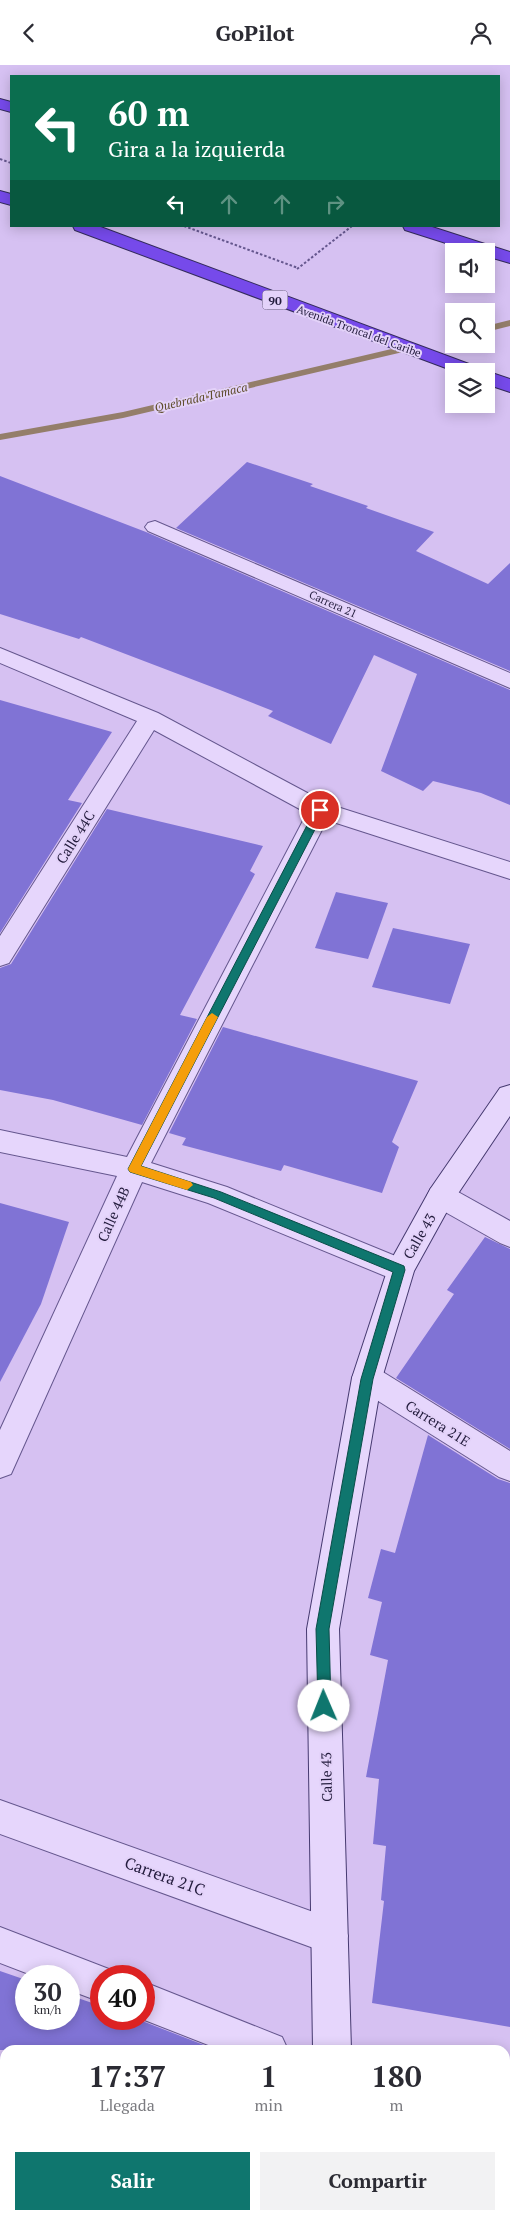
<!DOCTYPE html>
<html lang="es">
<head>
<meta charset="utf-8">
<style>
	:root { --surface:#fff; --page:#f2f2f3; --text:#2b2b33; --muted:#7c7c81; --accent:#0f766e }
	body { margin:0; font-family:"PT Serif",serif; background:var(--page); color:var(--text); height:100vh; display:flex; flex-direction:column; font-size:19px; white-space:nowrap }
	* { box-sizing:border-box; margin:0 }
	p { font-size:16px; color:var(--muted) }
	.icon { flex:none; width:28px; height:28px; fill:none; stroke:currentColor; stroke-width:2; stroke-linecap:round; stroke-linejoin:round }
	.map { position:relative; flex:1; overflow:hidden }
	.drawer { position:absolute; left:0px; top:1980px; width:510px; height:175px; display:flex; flex-direction:column; background:var(--surface); border-radius:15px 15px 0 0; box-shadow:0 2px 12px #0003 }
	.drawer>* { flex:none }
	.top-card { position:absolute; left:10px; top:10px; width:490px; height:152px; border-radius:0px; box-shadow:0 2px 12px #0003; background:#0b6e4f; color:#fff; overflow:hidden }
	.fabs { position:absolute; left:445px; top:178px; display:grid; gap:10px }
	.fabs a { display:grid; place-items:center; width:50px; height:50px; border-radius:0px; background:var(--surface); box-shadow:0 2px 12px #0003; font-size:25px }
	.speed { position:absolute; left:15px; top:1900px; display:flex; gap:10px; font-size:25px; font-weight:700; text-align:center }
	.speed>* { display:grid; place-content:center; width:65px; height:65px; border-radius:50%; background:var(--surface); box-shadow:0 2px 12px #0003; line-height:1 }
	.speed small { font-size:12px; font-weight:400 }
	.speed .limit { border:8px solid #d22; background:#fff; color:#111 }
	.pin { position:absolute; display:grid; place-items:center; width:42px; height:42px; color:#fff; margin:-21px; border:2px solid #fff; border-radius:50%; box-shadow:0 1px 5px #0007 }
	.me { position:absolute; width:55px; margin:-28px; rotate:359deg; stroke-linejoin:round; filter:drop-shadow(0 0 4px #0008) }
	.turn { display:flex; align-items:center; gap:18px; height:105px; padding:0 15px; font-size:22px }
	.turn .icon { width:65px; height:65px; stroke-width:2.5 }
	.turn b { display:block; font-size:35px; line-height:42px }
	.lanes { display:flex; align-items:center; height:48px; padding:0 15px; background:#0003; justify-content:center; gap:25px; direction:ltr }
	.lanes .off { opacity:.35 }
	.eta { display:flex; justify-content:space-evenly; align-items:center; height:85px; text-align:center }
	.eta b { font-size:30px; font-weight:700; line-height:35px }
	.action { display:flex; gap:10px; margin-top:auto; padding:10px 15px }
	.action a { flex:1; height:58px; border-radius:0px; background:var(--accent); color:#fff; font-size:20px; font-weight:700; line-height:58px; text-align:center }
	.action a+a { background:var(--page); color:var(--text) }
	header { display:flex; justify-content:space-between; align-items:center; height:65px; padding:0 15px; background:var(--surface); font-size:22px; font-weight:700 }
	.map>svg:first-child { display:block }
</style>
</head>
<body>
<header><svg class="icon" aria-label="back" viewBox="0 0 24 24"><path d="M15 5l-7 7 7 7"/></svg>GoPilot<svg class="icon" aria-label="person" viewBox="0 0 24 24"><circle cx="12" cy="8" r="4"/><path d="M4 21q1-7 8-7t8 7"/></svg></header>
<div class="map">
<svg width="510" height="2155" viewBox="0 0 510 2155">
	<rect width="100%" height="100%" fill="#d6c1f2"/>
	<g fill="none" stroke-linecap="round" stroke-linejoin="round">
		<g fill="#947e6a" fill-rule="evenodd">
			<path d="M510 255V261L486 267V261Z"/>
			<path d="M454 269V275L450 274V270Z"/>
			<path d="M400 282 405 285 403 287 123 353 0 375V369L123 347Z"/>
		</g>
	</g>
	<g fill="#8073d5">
		<path d="M247 397 313 419 310 421 368 441 366 443 434 467 416 486 488 519 510 498V606L176 463Z"/>
		<path d="M0 411 146 467 510 625V740L481 728 433 716 423 726 381 706 417 609 374 590 331 679 268 651 273 646 220 625 81 572 79 574 0 549Z"/>
		<path d="M0 635 112 667 68 735 82 738 0 868Z"/>
		<path d="M107 744 263 781 250 806 255 809 180 950 197 954 142 1060 53 1035 0 1025V903L11 899Z"/>
		<path d="M336 827 388 838 368 894 315 883Z"/>
		<path d="M393 863 470 879 450 939 372 922Z"/>
		<path d="M223 962 418 1016 392 1077 399 1082 382 1128 284 1100 281 1106 182 1080 186 1073 169 1068Z"/>
		<path d="M0 1138 69 1157 41 1239 0 1317Z"/>
		<path d="M485 1172 510 1184V1384L396 1313 454 1229 447 1225Z"/>
		<path d="M428 1370 498 1414 510 1418V1962L372 1938 384 1836 381 1835 386 1781 373 1779 379 1714 366 1712 388 1595 370 1590 382 1537 368 1533 381 1484 395 1488Z"/>
		<path d="M0 1906 26 1915V1954H69V1930L101 1941V1954H137L209 1982 208 1985H0Z"/>
	</g>
	<g fill="none" stroke-linecap="round" stroke-linejoin="round">
		<g stroke="#65578e" stroke-width="2">
			<g id="street">
				<path d="M155 456 510 608V623L148 466 145 462 148 458Z"/>
				<path d="M0 583 158 648 328 739 510 797V814L327 755 151 1098 227 1122 410 1197 414 1205 410 1213 400 1217 390 1213 208 1138 142 1117 11 1409 0 1413V1365L117 1111 0 1087V1065L127 1092 307 748 154 665 9 898 0 901V871L137 656 0 598Z"/>
				<path d="M441 1120 451 1123 510 1156V1182L500 1178 431 1139 427 1131 431 1123Z"/>
				<path d="M367 1300 378 1304 510 1386V1416L499 1412 356 1322 352 1313 356 1304Z"/>
				<path d="M0 1735 330 1853 343 1858 348 1871 343 1884 330 1889 0 1769Z"/>
				<path d="M0 1862 114 1906 116 1911H101V1937L69 1925V1911H34L0 1898Z"/>
				<path d="M144 1917 282 1972 288 1985H221L142 1954H144Z"/>
				<path d="M505 2047 510 2048V2086L505 2085Z"/>
			</g>
		</g>
		<g stroke="#463a70" stroke-width="2">
			<g id="secondary">
				<path d="M510 1020V1051L451 1139 414 1206 382 1313 339 1564 351 1985H313L307 1564 352 1313 390 1197 431 1123 500 1023Z"/>
				<path d="M329 2150H369L370 2155H330Z"/>
			</g>
		</g>
		<g stroke="#342b5c" stroke-width="2">
			<g id="highway">
				<path d="M0 34 11 37V47L0 44Z"/>
				<path d="M0 126 11 129V140L0 137Z"/>
				<path d="M73 161H98L477 302 479 306H454L75 165Z"/>
				<path d="M403 161H429L510 187V198L486 191V186H471L405 165Z"/>
				<path d="M486 306 510 314V327L486 319Z"/>
			</g>
		</g>
		<g stroke="#65578e" stroke-width="2" stroke-dasharray="2.5 2" stroke-linecap="butt">
			<path d="M0 94 11 98"/>
			<path d="M184 161 298 203"/>
			<path d="M297 204 352 161"/>
		</g>
		<use href="#street" fill="#e6d6fc" fill-rule="evenodd"/>
		<use href="#secondary" fill="#e6d6fc" fill-rule="evenodd"/>
		<use href="#highway" fill="#764aea" fill-rule="evenodd"/>
	</g>
	<path fill="#0f766e" stroke="#0a4d48" d="M320 742 325 745 141 1101 221 1127 404 1201 405 1205 373 1314 329 1564 331 1641 329 1646 324 1648 320 1646 318 1641 316 1564 361 1314 393 1207 214 1133 130 1107 128 1104 315 745Z"/>
	<path fill="#f59e0b" d="M212 948 218 952 141 1101 191 1117 193 1120 187 1125 130 1107 128 1104 207 952Z"/>
	<g text-anchor="middle" dominant-baseline="central" stroke-width="4" stroke-linejoin="round" paint-order="stroke">
		<g font-size="11" fill="#231c3d" stroke="#e3d2f9">
			<text transform="translate(359 266) rotate(20)">Avenida Troncal del Caribe</text>
			<text transform="translate(333 539) rotate(24)">Carrera 21</text>
		</g>
		<rect fill="#e3d2f9" stroke="#5d5375" stroke-width="1" x="262.5" y="225.5" width="25" height="19" rx="4"/>
		<g font-size="12" font-weight="bold" fill="#231c3d">
			<text x="275" y="235">90</text>
		</g>
		<g font-size="12" font-style="italic" fill="#5e4c2a" stroke="#e3d2f9">
			<text transform="translate(201 332) rotate(-13)">Quebrada Tamaca</text>
		</g>
		<g font-size="14" fill="#231c3d" stroke="#e3d2f9">
			<text transform="translate(75 772) rotate(-58)">Calle 44C</text>
			<text transform="translate(113 1149) rotate(-66)">Calle 44B</text>
			<text transform="translate(419 1171) rotate(-60)">Calle 43</text>
			<text transform="translate(438 1358) rotate(32)">Carrera 21E</text>
			<text transform="translate(326 1712) rotate(-91)">Calle 43</text>
		</g>
		<g font-size="16" fill="#231c3d" stroke="#e3d2f9">
			<text transform="translate(165 1811) rotate(20)">Carrera 21C</text>
		</g>
	</g>
</svg>
<div class="fabs">
<a><svg class="icon" aria-label="sound" viewBox="0 0 24 24"><path d="M4 9h4l5-4v14l-5-4H4zM17 9q2 3 0 6"/></svg></a>
<a><svg class="icon" aria-label="search" viewBox="0 0 24 24"><circle cx="10" cy="10" r="6"/><path d="M15 15l6 6"/></svg></a>
<a><svg class="icon" aria-label="layers" viewBox="0 0 24 24"><path d="M12 4l9 5-9 5-9-5zM3 14l9 5 9-5"/></svg></a>
</div>
<div class="speed"><div>30<small>km/h</small></div><div class="limit">40</div></div>
<div class="pin" style="left:320px;top:745px;background:#d93025"><svg class="icon" aria-label="arrive" viewBox="0 0 24 24"><path d="M6 21V4h12l-3 4 3 4H6"/></svg></div>
<svg class="me" style="left:324px;top:1641px" viewBox="-20 -20 40 40"><circle r="19" fill="#fff"/><path d="M0-13L10 11 0 6-10 11z" fill="#0f766e"/></svg>
<div class="top-card">
<div class="turn"><svg class="icon" aria-label="left" viewBox="0 0 24 24"><path d="M17 20v-9H6M10 6l-5 5 5 5"/></svg><div><b>60 m</b>Gira a la izquierda</div></div>
<div class="lanes"><svg class="icon" aria-label="left" viewBox="0 0 24 24"><path d="M17 20v-9H6M10 6l-5 5 5 5"/></svg><svg class="icon off" aria-label="ahead" viewBox="0 0 24 24"><path d="M12 20V5M6 11l6-6 6 6"/></svg><svg class="icon off" aria-label="ahead" viewBox="0 0 24 24"><path d="M12 20V5M6 11l6-6 6 6"/></svg><svg class="icon off" aria-label="right" viewBox="0 0 24 24"><path d="M7 20v-9h11M14 6l5 5-5 5"/></svg></div>
</div>
<section class="drawer">
<div class="eta">
<div><b>17:37</b><p>Llegada</p></div>
<div><b>1</b><p>min</p></div>
<div><b>180</b><p>m</p></div>
</div>
<div class="action"><a>Salir</a><a>Compartir</a></div>
</section>
</div>
</body>
</html>
